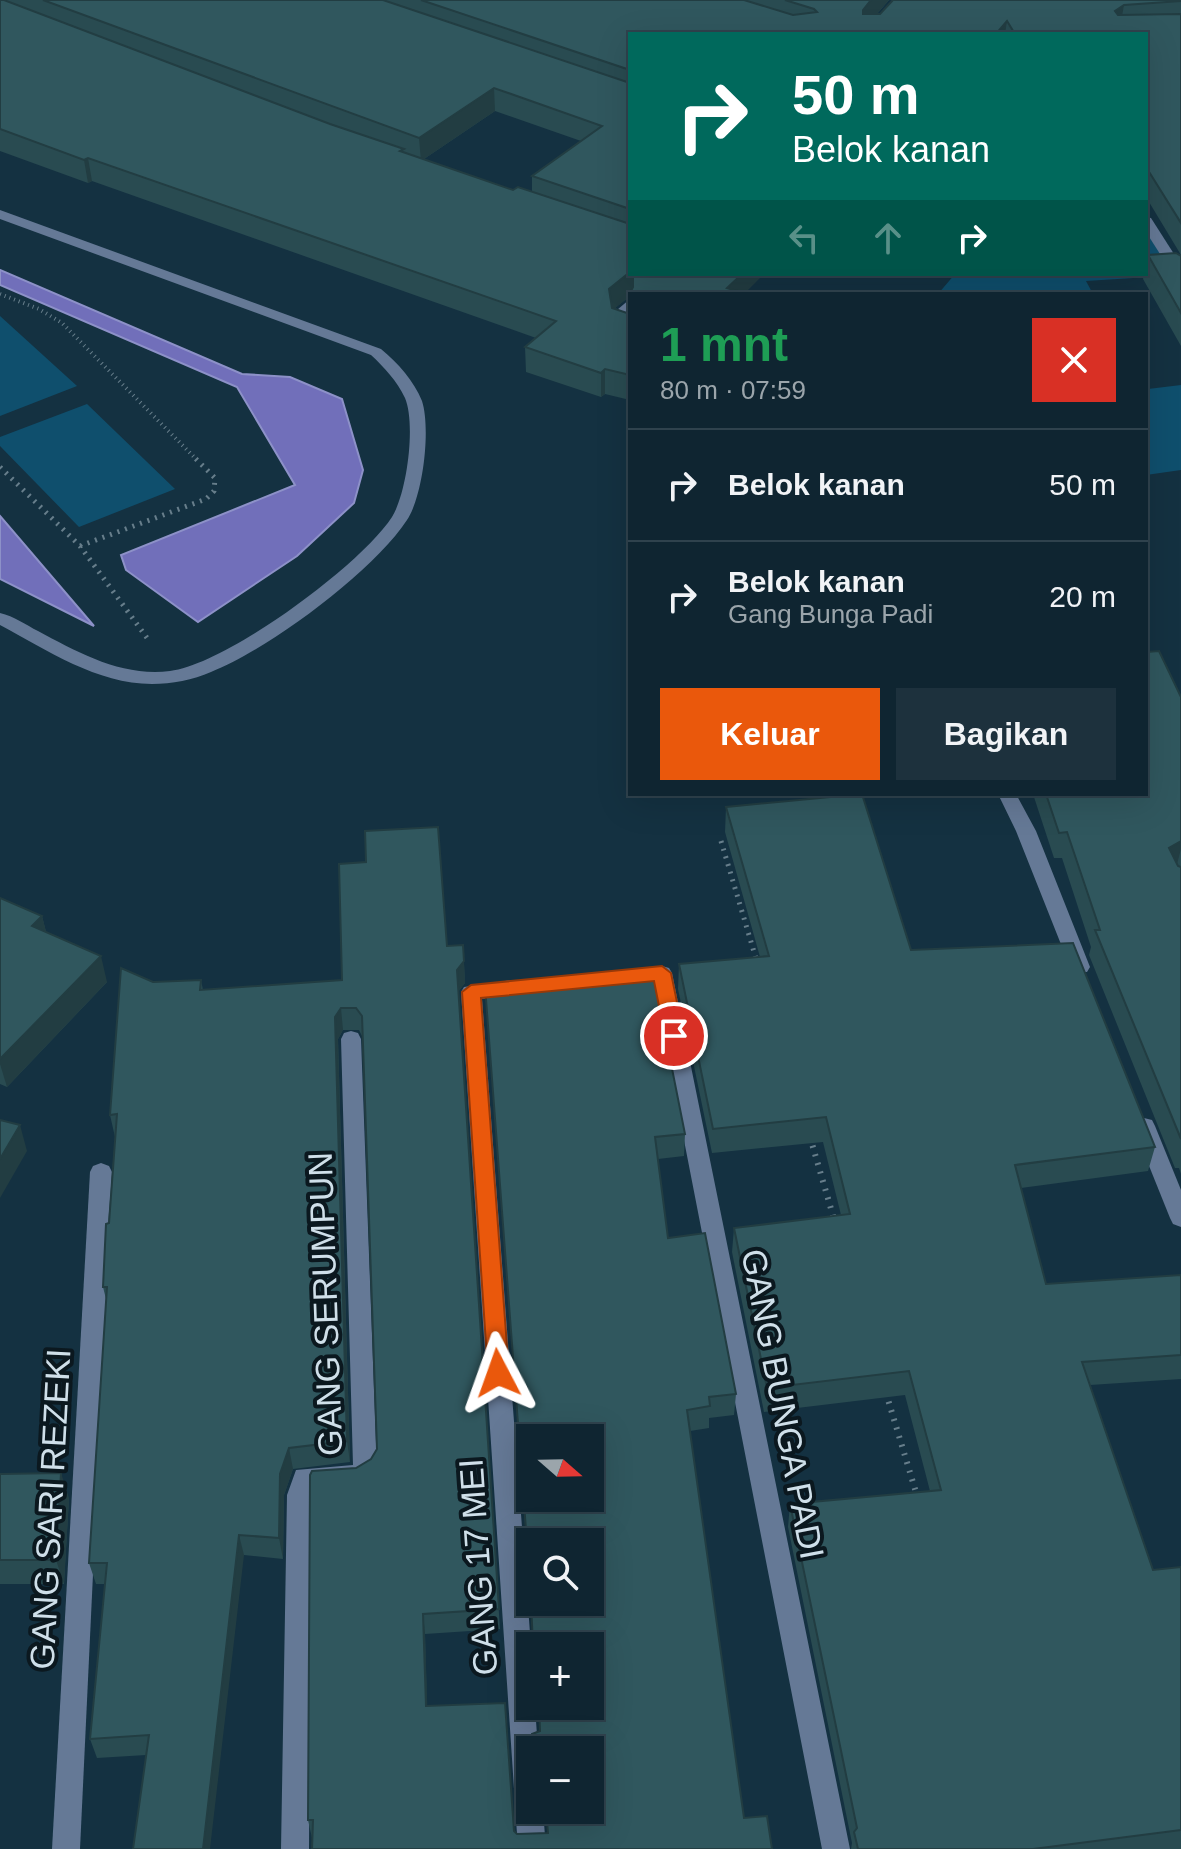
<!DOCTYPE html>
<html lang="id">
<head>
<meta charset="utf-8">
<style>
	:root { --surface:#0f2531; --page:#1d313d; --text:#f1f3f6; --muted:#9ba5ab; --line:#2f424d; --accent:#ea580c }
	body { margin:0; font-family:Helvetica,sans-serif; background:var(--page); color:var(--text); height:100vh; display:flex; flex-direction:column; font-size:30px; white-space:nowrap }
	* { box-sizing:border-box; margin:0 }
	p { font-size:26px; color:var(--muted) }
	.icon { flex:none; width:44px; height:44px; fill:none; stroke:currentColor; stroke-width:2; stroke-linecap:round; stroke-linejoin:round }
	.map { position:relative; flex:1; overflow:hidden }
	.details { position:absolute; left:628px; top:292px; width:520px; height:504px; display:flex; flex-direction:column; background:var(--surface); border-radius:0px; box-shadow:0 8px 32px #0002,0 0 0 2px var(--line) }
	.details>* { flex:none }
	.top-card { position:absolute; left:628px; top:32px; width:520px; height:244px; border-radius:0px; box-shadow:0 8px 32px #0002,0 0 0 2px var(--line); background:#00695c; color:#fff; overflow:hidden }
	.needle { width:52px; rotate:110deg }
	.tools { position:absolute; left:516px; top:1424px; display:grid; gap:16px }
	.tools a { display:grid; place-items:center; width:88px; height:88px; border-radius:0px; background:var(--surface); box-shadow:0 8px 32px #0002,0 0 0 2px var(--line); font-size:40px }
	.pin { position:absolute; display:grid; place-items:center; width:68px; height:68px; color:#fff; margin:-34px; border:4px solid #fff; border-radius:50%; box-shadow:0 2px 8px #0007 }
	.me { position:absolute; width:88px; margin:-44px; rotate:356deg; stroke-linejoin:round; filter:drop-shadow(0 0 6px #0008) }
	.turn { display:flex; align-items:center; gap:28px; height:168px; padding:0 32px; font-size:36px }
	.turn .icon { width:104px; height:104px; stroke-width:2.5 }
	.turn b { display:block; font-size:56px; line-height:68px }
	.lanes { display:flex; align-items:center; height:76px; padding:0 32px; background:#0003; justify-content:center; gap:40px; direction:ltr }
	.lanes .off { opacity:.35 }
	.round { display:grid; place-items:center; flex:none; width:84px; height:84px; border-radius:0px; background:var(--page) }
	.overview { display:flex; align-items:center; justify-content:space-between; height:136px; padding:0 32px }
	h1 { font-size:48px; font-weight:700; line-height:60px; color:#1e9e55 }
	.action { display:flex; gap:16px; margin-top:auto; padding:16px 32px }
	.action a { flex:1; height:92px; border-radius:0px; background:var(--accent); color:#fff; font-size:32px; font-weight:700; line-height:92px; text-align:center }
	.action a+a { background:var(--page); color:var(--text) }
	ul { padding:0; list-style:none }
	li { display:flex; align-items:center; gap:24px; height:112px; padding:0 32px; border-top:2px solid var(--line) }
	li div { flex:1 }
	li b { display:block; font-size:30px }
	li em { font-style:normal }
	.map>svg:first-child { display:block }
</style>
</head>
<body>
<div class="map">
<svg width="1181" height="1849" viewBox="0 0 1181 1849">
	<rect width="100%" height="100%" fill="#143141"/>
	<g fill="#0f4f6d">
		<path d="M1146 224 1181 275 1086 281 1093 294H938L955 274H1146Z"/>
		<path d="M0 316 77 386 0 416Z"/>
		<path d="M1181 385V470L1146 475V386L1148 389Z"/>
		<path d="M87 404 175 489 79 527 0 446V437Z"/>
	</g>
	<g fill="#716fba" stroke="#8d91c8" stroke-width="2">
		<path d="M0 270 242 374 290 377 342 399 363 470 354 503 297 556 198 622 126 570 121 555 295 485 237 387 0 285Z"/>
		<path d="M0 516 94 626 0 579Z"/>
	</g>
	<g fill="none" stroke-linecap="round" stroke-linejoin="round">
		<path stroke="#677e8b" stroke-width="4" stroke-dasharray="1 4" stroke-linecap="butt" d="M0 294 39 309 62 323 196 459"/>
		<g stroke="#677e8b" stroke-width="5" stroke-dasharray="2 6" stroke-linecap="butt">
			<path d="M0 467 80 546 150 642"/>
			<path d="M80 546 206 499 214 491 215 478 194 457"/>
			<path d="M721 841 757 962"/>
		</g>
		<g stroke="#677e8b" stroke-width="6" stroke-dasharray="2 7" stroke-linecap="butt">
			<path d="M810 1137 834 1219"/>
			<path d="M886 1393 918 1499"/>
		</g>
		<g fill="#657996" fill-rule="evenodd">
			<path d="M0 210 381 349C398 363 414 381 422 401 431 429 423 496 407 520 373 572 269 649 211 672 193 680 172 684 152 684 97 684 47 650 0 625V613C14 616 26 625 38 631 79 653 122 677 170 671 227 664 361 565 392 517 407 493 416 424 405 398 397 381 384 367 371 355L0 219Z"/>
			<path d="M1146 217 1151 218 1181 265V280L1176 279 1146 232Z"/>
			<path d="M630 299V311L626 316 630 336 615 331 611 315Z"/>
			<path d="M998 794H1016L1036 831 1090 967 1087 972H1073L1070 967 1016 831Z"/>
			<path d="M662 966 669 968 672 973 850 1849H822L653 981 560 992 553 989 550 984 553 979 560 976Z"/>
			<path d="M512 980 519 983 522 988 519 993 482 999 531 1646 530 1706H535L538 1750H530V1810H543L546 1849H518L461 992 464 987Z"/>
			<path d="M351 1031 358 1033 361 1039 377 1470C367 1493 335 1488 314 1489L311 1495 309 1849H281L287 1495 296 1470 353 1465 341 1039 344 1033Z"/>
			<path d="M1144 1118 1152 1120 1155 1126 1181 1190V1227L1173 1224 1170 1218 1133 1126 1136 1120Z"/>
			<path d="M101 1163 109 1166 112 1172 80 1849H52L90 1172 93 1166Z"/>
		</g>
	</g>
	<g fill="#294b51" fill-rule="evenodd">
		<path d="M0 0H889L877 14 1181 0V255L1146 197V34H630V274H764L630 294V400L605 394 601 397 526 372 525 347 536 338 92 181 88 183 0 151ZM495 111 581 141 532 176V192L513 190 424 159ZM630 296 629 314 615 308Z"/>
		<path d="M1148 255 1181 256V346L1143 279 1144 274H1146Z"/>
		<path d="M1181 697V867L1177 864 1181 867V1174L1179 1168H1175L1089 955 1091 947 1062 858H1054L1033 794H1146Z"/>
		<path d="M726 807 911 950 1155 1147 1148 1171 1021 1188 1046 1284 1181 1275V1379L1090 1385 1153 1570 1181 1567V1849H851L852 1843 788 1527 790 1504 930 1491 905 1395 764 1412 732 1252 734 1228 841 1215 823 1142 712 1153 678 989 679 964 760 957 725 832Z"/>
		<path d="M0 898 42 916 46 932 107 982 7 1087 0 1084Z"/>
		<path d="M463 945 465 983 458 992 500 1629 425 1634 427 1706 517 1834 547 1833 590 1810 540 1731 538 1706H590L533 1635 531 1602H590L530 1542V1593L485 986 685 1134 684 1156 658 1159 668 1238 736 1394 734 1415 709 1418V1428L690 1431 744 1818 772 1849 312 1838 308 1820 356 1468 371 1459 377 1449 362 1036 359 1030H343L338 1039 350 1462 293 1469 284 1495 283 1559 244 1555 146 1755 97 1758 90 1739 105 1584H96L89 1563 106 1299 103 1287 115 1137 110 1115 201 980 203 990 342 980 447 946Z"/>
		<path d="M0 1474 69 1498 64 1584H0Z"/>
	</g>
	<g fill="#223d42">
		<path d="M871 0H889L861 32 863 10Z"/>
		<path d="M1124 5 1120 27 1115 11Z"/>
		<path d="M1007 21 1005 34H996Z"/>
		<path d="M494 88 495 111 421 161 419 138Z"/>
		<path d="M88 158 92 181 88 183 84 160Z"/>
		<path d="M630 272V274H633L632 289 630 296 609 313V289Z"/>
		<path d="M742 274H764L744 294 727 288Z"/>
		<path d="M605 369V394L601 397V373Z"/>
		<path d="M1181 841V849L1177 864 1169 848Z"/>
		<path d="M42 916 49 943 32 926Z"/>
		<path d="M101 956 107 982 7 1087 0 1064V1059Z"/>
		<path d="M464 961 465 983 458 992 457 970Z"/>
		<path d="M341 1008 343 1030 338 1039 350 1462 347 1441 335 1017Z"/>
		<path d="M20 1125 27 1151 0 1198V1159Z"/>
		<path d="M289 1448 293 1469 284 1495 283 1559 279 1538 280 1474Z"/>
		<path d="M61 1473 69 1498 64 1584 56 1560Z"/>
		<path d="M239 1535 244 1555 210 1849H203Z"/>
		<path d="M423 1614 425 1634 428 1726 426 1706Z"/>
	</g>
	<g fill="#30575e" stroke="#223d42" stroke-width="2" fill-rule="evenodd">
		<path d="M0 0H4L330 124 404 149 400 151 513 190 518 187 630 224V272L609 289 612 308 630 314V375L605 369 601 373 525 347 556 321 88 158 84 160 0 129Z"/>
		<path d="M43 0H383L630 83V209L532 176 602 126 494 88 419 138Z"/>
		<path d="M421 0H744L793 15 817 12 814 9 785 0H871L863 10V14H880L893 0H1181V1L1124 5 1115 11 1118 15 1181 14V223L1146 167V34H1015L1007 21 996 34H630V70Z"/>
		<path d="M1176 253 1181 256V313L1148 255Z"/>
		<path d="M633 274H742L727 288 747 294H630V298V293L633 287Z"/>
		<path d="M1159 651 1181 697V841L1169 848 1178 866 1181 867V1139L1095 930H1100L1067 832 1059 833 1046 794H1146V652Z"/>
		<path d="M862 794 911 950 1073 943 1155 1147 1015 1165 1046 1284 1181 1275V1355L1082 1362 1153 1570 1181 1567V1830L1033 1849H858L854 1832 857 1828 790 1504 941 1490 909 1371 767 1388 734 1228 850 1214 826 1117 713 1129 679 964 769 956 726 807Z"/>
		<path d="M438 827 447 946 463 945 464 961 457 970 499 1609 423 1614 426 1706 505 1703 514 1831 517 1834 548 1833 546 1810H590V1750H532V1734L540 1731 539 1706H590V1646H533L531 1602H590V1542H530V1583L485 986 654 978 685 1134 655 1137 668 1238 705 1233 736 1394 709 1397 710 1406 687 1410 744 1818 767 1816 772 1849H312L313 1820H308L310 1475 312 1471 356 1468 371 1459 377 1449 362 1016 356 1008H341L335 1017 347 1441 289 1448 280 1474 279 1538 239 1535 203 1849H133L149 1735 90 1739 107 1563H89L107 1287H103L106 1224 109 1223 117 1114 110 1115 121 968 153 982 201 980 200 990 342 980 339 864 366 862 365 831ZM530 1438H590V1498H530Z"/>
		<path d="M0 898 42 916 32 926 101 956 0 1059Z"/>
		<path d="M0 1120 20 1125 0 1159Z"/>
		<path d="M61 1473 56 1560H0V1474Z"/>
	</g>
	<path fill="#ea580c" stroke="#983908" stroke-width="2" d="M662 966 671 973 684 1036 674 1043 665 1036 654 981 481 998 509 1373 506 1380 498 1382 491 1380 488 1373 462 992 471 985Z"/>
	<g text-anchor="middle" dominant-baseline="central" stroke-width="8" stroke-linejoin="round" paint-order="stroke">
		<g font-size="34" fill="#cfdfe9" stroke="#0b181f">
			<text transform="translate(325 1304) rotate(-92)">GANG SERUMPUN</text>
			<text transform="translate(783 1404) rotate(79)">GANG BUNGA PADI</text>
			<text transform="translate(50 1509) rotate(-87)">GANG SARI REZEKI</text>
			<text transform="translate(478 1567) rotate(-94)">GANG 17 MEI</text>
		</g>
	</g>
</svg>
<div class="tools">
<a><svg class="needle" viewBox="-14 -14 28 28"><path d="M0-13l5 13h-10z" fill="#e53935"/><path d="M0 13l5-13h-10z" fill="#9ba5ab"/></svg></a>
<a><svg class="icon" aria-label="search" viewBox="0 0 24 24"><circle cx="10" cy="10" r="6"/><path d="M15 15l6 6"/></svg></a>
<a>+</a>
<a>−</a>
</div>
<div class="pin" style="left:674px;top:1036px;background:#d93025"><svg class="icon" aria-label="arrive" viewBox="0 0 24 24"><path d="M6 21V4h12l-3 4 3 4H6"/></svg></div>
<svg class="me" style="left:498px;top:1373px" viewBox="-20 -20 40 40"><path d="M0-17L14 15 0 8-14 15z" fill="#ea580c" stroke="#fff" stroke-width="4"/></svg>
<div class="top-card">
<div class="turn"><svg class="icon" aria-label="right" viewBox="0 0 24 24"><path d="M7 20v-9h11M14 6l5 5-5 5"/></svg><div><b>50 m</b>Belok kanan</div></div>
<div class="lanes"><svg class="icon off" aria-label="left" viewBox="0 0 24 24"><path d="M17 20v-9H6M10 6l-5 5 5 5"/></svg><svg class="icon off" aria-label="ahead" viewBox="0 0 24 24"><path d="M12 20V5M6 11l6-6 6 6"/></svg><svg class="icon" aria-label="right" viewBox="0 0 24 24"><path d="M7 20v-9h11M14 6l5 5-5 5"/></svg></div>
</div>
<section class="details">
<div class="overview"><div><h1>1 mnt</h1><p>80 m · 07:59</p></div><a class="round" style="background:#d93025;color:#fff"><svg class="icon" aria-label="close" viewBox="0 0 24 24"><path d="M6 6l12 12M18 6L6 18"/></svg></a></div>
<ul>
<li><svg class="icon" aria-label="right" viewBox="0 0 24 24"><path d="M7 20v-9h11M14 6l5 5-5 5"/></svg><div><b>Belok kanan</b></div><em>50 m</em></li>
<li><svg class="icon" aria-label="right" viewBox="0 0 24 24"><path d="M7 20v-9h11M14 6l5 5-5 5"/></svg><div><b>Belok kanan</b><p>Gang Bunga Padi</p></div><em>20 m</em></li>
</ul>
<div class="action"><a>Keluar</a><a>Bagikan</a></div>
</section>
</div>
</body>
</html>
